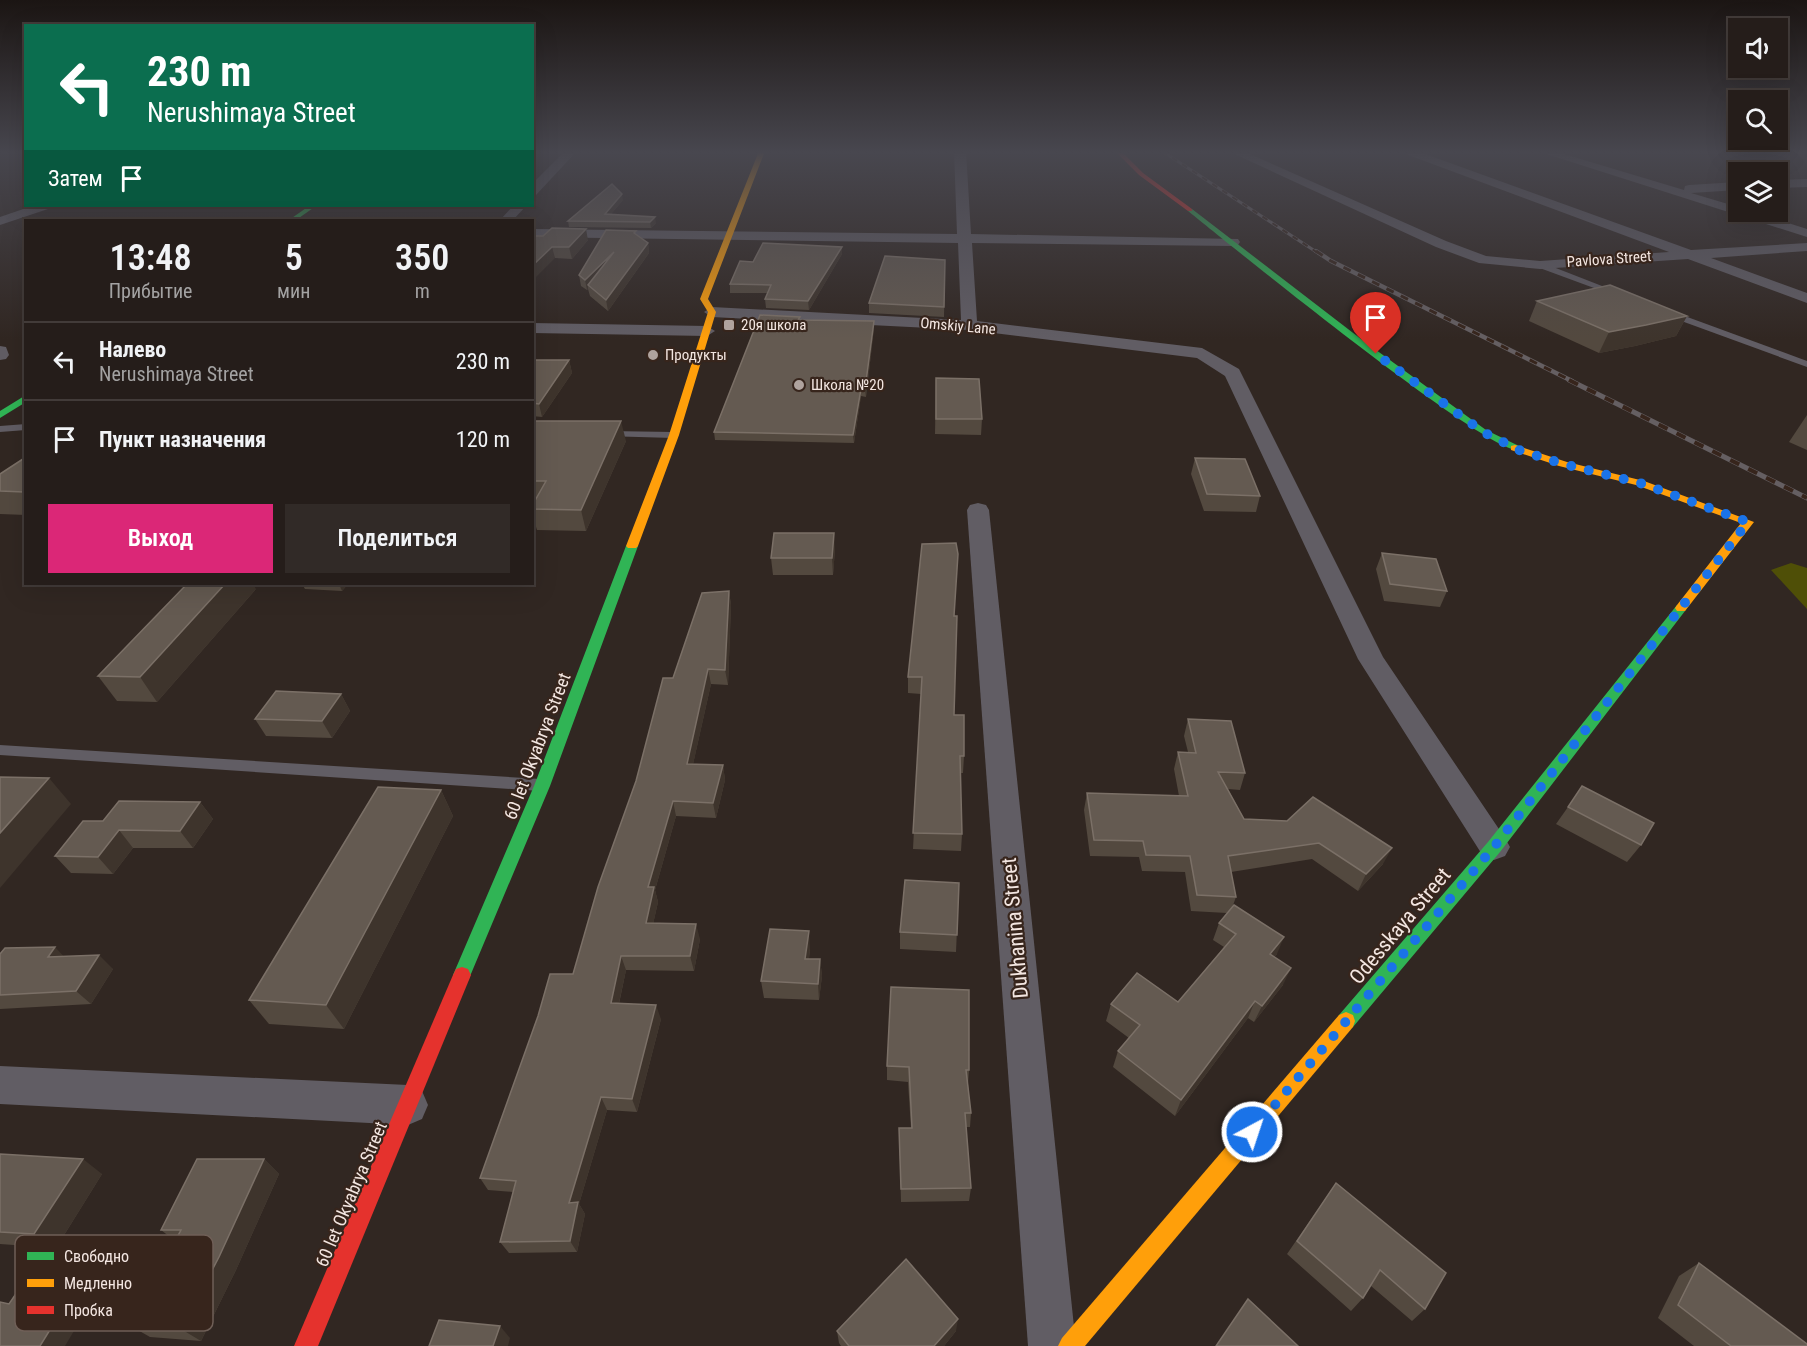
<!DOCTYPE html>
<html lang="ru">
<head>
<meta charset="utf-8">
<style>
	:root { --surface:#251d1a; --page:#312a27; --text:#f1f3f6; --muted:#a3a2a2; --line:#423b39; --accent:#db2777 }
	body { margin:0; font-family:"Roboto Condensed",sans-serif; background:var(--page); color:var(--text); height:100vh; display:flex; flex-direction:column; font-size:22px; white-space:nowrap }
	* { box-sizing:border-box; margin:0 }
	p { font-size:20px; color:var(--muted) }
	.icon { flex:none; width:33px; height:33px; fill:none; stroke:currentColor; stroke-width:2; stroke-linecap:round; stroke-linejoin:round }
	.map { position:relative; flex:1; overflow:hidden }
	.side { position:absolute; left:24px; top:219px; width:510px; height:366px; display:flex; flex-direction:column; background:var(--surface); border-radius:0px; box-shadow:0 6px 24px #0002,0 0 0 2px var(--line) }
	.side>* { flex:none }
	.top-card { position:absolute; left:24px; top:24px; width:510px; height:183px; border-radius:0px; box-shadow:0 6px 24px #0002,0 0 0 2px var(--line); background:#0b6e4f; color:#fff; overflow:hidden }
	.tools { position:absolute; left:1728px; top:18px; display:grid; gap:12px }
	.tools a { display:grid; place-items:center; width:60px; height:60px; border-radius:0px; background:var(--surface); box-shadow:0 6px 24px #0002,0 0 0 2px var(--line); font-size:30px }
	.pin { position:absolute; display:grid; place-items:center; width:51px; height:51px; color:#fff; margin:-62px -26px; border-radius:50% 50% 50% 0; rotate:-45deg; box-shadow:0 0 6px #0007 }
	.pin .icon { rotate:45deg }
	.me { position:absolute; width:66px; margin:-33px; rotate:40deg; stroke-linejoin:round; filter:drop-shadow(0 0 4px #0008) }
	.turn { display:flex; align-items:center; gap:21px; height:126px; padding:0 24px; font-size:27px }
	.turn .icon { width:78px; height:78px; stroke-width:2.5 }
	.turn b { display:block; font-size:42px; line-height:51px }
	.then { display:flex; align-items:center; height:57px; padding:0 24px; background:#0003; gap:12px; font-size:22px }
	.eta { display:flex; justify-content:space-evenly; align-items:center; height:102px; text-align:center }
	.eta b { font-size:36px; font-weight:600; line-height:42px }
	.button { display:flex; gap:12px; margin-top:auto; padding:12px 24px }
	.button a { flex:1; height:69px; border-radius:0px; background:var(--accent); color:#fff; font-size:24px; font-weight:600; line-height:69px; text-align:center }
	.button a+a { background:var(--page); color:var(--text) }
	ul { padding:0; list-style:none }
	li { display:flex; align-items:center; gap:18px; height:78px; padding:0 24px; border-top:2px solid var(--line) }
	li div { flex:1 }
	li b { display:block; font-size:22px }
	li em { font-style:normal }
	.map>svg:first-child { display:block }
</style>
</head>
<body>
<div class="map">
<svg width="1807" height="1346" viewBox="0 0 1807 1346">
	<rect width="100%" height="100%" fill="#312722"/>
	<path fill="#4f4f07" d="M1791 563 1807 568V609L1771 570Z"/>
	<g fill="none" stroke-linecap="round" stroke-linejoin="round">
		<g fill="#615d64" fill-rule="evenodd">
			<path d="M1537 263H1543L1620 293 1613 295 1537 267Z"/>
			<path d="M1665 311H1671L1807 361V367L1665 315Z"/>
			<path d="M26 424V430L0 432V426Z"/>
			<path d="M607 431 674 432 679 435 674 438 603 436V432Z"/>
			<path d="M0 745 540 779 545 781 548 785 545 789 540 791 0 755Z"/>
		</g>
		<g fill="#615d64" fill-rule="evenodd">
			<path d="M565 151H577L536 195 532 196V184Z"/>
			<path d="M954 151H966L971 234 1238 239 1240 242 1238 245 1233 246 972 243 977 321 1202 348 1239 369 1383 657 1505 838 1510 847 1505 856 1494 860 1483 856 1358 659 1225 376 1197 358 969 330 712 317 704 312 712 307 961 320 958 243 532 237V229L957 234Z"/>
			<path d="M1228 151H1243L1446 241 1486 256 1540 261 1669 252 1403 153 1402 151H1417L1691 250 1807 243V251L1711 258 1807 293V303L1688 259 1540 269 1479 263 1436 247Z"/>
			<path d="M1537 151H1554L1684 190 1685 186 1689 185 1738 182V190L1691 193 1738 207V212H1753L1807 229V237Z"/>
			<path d="M1807 179V187L1778 188V180Z"/>
			<path d="M32 206H49L48 209 0 225V217Z"/>
			<path d="M513 206H526L513 220H500Z"/>
			<path d="M532 323 707 326 715 331 707 336 532 333Z"/>
			<path d="M0 346 6 347 9 355 6 359 0 360Z"/>
			<path d="M978 503 986 505 989 510 1076 1346H1028L967 510 970 505Z"/>
			<path d="M0 1066 408 1085 422 1091 428 1105 422 1119 408 1125 0 1104Z"/>
		</g>
		<g fill="#30b455" fill-rule="evenodd">
			<path d="M309 206H316L296 220H289Z"/>
			<path d="M1188 209H1192L1361 339 1486 430 1519 446V450C1488 455 1229 244 1188 211Z"/>
			<path d="M26 395V402L0 418V411Z"/>
			<path d="M632 543 638 546 550 786 468 981 462 983 456 981 453 975 534 786 626 546Z"/>
			<path d="M1681 604 1687 608 1685 611 1500 852 1353 1027 1346 1030 1339 1027 1337 1021 1339 1015 1488 842 1677 605Z"/>
		</g>
		<g fill="#ff9f0a" fill-rule="evenodd">
			<path d="M759 151H765L708 299 716 312 679 435 638 546 636 548H628L626 546 669 435 708 312 700 299Z"/>
			<path d="M1515 445 1567 462 1644 481 1754 522 1685 611H1677L1675 608 1677 605 1741 523 1636 485 1559 466 1511 450V446Z"/>
			<path d="M1346 1012 1353 1015 1355 1021 1353 1027 1085 1346H1058L1062 1338 1339 1015Z"/>
		</g>
		<g fill="#e5322d" fill-rule="evenodd">
			<path d="M1115 151H1121L1143 173 1192 209V211H1188L1139 175Z"/>
			<path d="M462 967 468 969 471 975 318 1346H294L453 975 456 969Z"/>
		</g>
		<g stroke="#655f62" stroke-width="3">
			<path id="rail-far2" d="M1162 151 1318 253"/>
		</g>
		<g stroke="#655f62" stroke-width="4.5">
			<path id="rail-far1" d="M1316 251 1331 261 1572 381"/>
		</g>
		<g stroke="#655f62" stroke-width="5">
			<path id="rail" d="M1569 380 1807 498"/>
		</g>
		<use href="#rail-far2" stroke="#37251c" stroke-width="2" stroke-dasharray="6" stroke-linecap="butt"/>
		<use href="#rail-far1" stroke="#37251c" stroke-width="3" stroke-dasharray="8" stroke-linecap="butt"/>
		<use href="#rail" stroke="#37251c" stroke-width="4" stroke-dasharray="10" stroke-linecap="butt"/>
	</g>
	<g fill="#53493f">
		<path d="M623 200 611 214 656 223 651 228 569 227 568 221Z"/>
		<path d="M637 235 648 243 649 253 608 311 590 296 588 289 587 290 581 286 579 275Z"/>
		<path d="M532 236 588 240 572 259 555 258Z"/>
		<path d="M842 247V254L809 310 766 308 765 299 768 293H730V284L753 262Z"/>
		<path d="M945 260 944 317 869 313V303Z"/>
		<path d="M1537 301 1687 316 1676 336 1635 346 1599 353 1529 321Z"/>
		<path d="M800 317V320L874 328 866 397 861 396 854 443 715 440 714 432Z"/>
		<path d="M569 360 572 373 542 417 532 416V364Z"/>
		<path d="M936 378 982 419 981 435 935 434Z"/>
		<path d="M1807 415V450L1789 442Z"/>
		<path d="M532 421 626 441 586 531 537 530 532 514V506L535 502H532Z"/>
		<path d="M26 457V515L0 514V474Z"/>
		<path d="M1195 458 1260 496 1256 512 1204 511 1191 474Z"/>
		<path d="M835 549 833 575H773L771 558Z"/>
		<path d="M1382 553 1447 591 1440 607 1384 601 1376 569Z"/>
		<path d="M302 584H348L342 591 305 589Z"/>
		<path d="M256 589 157 702 117 701 98 676Z"/>
		<path d="M729 591 731 605 728 685 711 684 693 764 723 765 725 780 716 818 676 816 655 890 658 902 653 924 700 939 694 971 626 970 619 1004 661 1019 637 1112 607 1110 579 1204 585 1214 577 1252 509 1253 500 1242 513 1192 488 1190 480 1178 573 974 673 678Z"/>
		<path d="M954 616V715L964 756 963 773H960L962 834 961 851 913 849 921 694 908 693V677Z"/>
		<path d="M341 694 350 711 332 738 266 736 255 719Z"/>
		<path d="M1188 719 1245 773 1240 790 1228 789 1244 819 1287 821 1383 864 1358 891 1312 859 1231 872 1236 897 1232 908 1277 954 1274 957 1283 985 1254 1022 1248 1018 1175 1116 1113 1067 1118 1051 1129 1038 1106 1021 1111 1004 1178 1002 1224 947 1213 940 1219 923 1227 913 1191 911 1185 872 1142 871 1139 857 1090 856 1084 810 1087 793 1179 796 1174 769 1178 752H1188L1184 736Z"/>
		<path d="M441 790 453 816 344 1029 269 1024 249 1000Z"/>
		<path d="M200 802 213 819 193 848H133L113 874 71 873 55 856 103 821Z"/>
		<path d="M1568 807 1641 845 1627 862 1556 824Z"/>
		<path d="M959 883 956 952 900 949V932Z"/>
		<path d="M810 948 809 959H820L822 976 819 1000 764 998 761 981Z"/>
		<path d="M0 954 64 957 113 969 91 1004 0 1009Z"/>
		<path d="M887 1066 969 1070 968 1084 971 1113 970 1127H966L971 1188 969 1201 901 1202 899 1128H911L908 1082 887 1080Z"/>
		<path d="M0 1154 102 1174 56 1248 0 1244Z"/>
		<path d="M264 1159 279 1174 236 1270 201 1341 150 1337 129 1325 175 1241 161 1230Z"/>
		<path d="M1336 1183 1425 1309 1412 1321 1371 1286 1363 1298 1351 1311 1287 1254Z"/>
		<path d="M1699 1263 1807 1346H1694L1658 1318 1679 1276Z"/>
		<path d="M837 1331H956L944 1346H841L839 1343Z"/>
	</g>
	<g fill="#3e342c">
		<path d="M622 194 623 200 606 220 605 214Z"/>
		<path d="M655 217 656 223 651 228 650 222Z"/>
		<path d="M586 229 588 240 572 259 569 247Z"/>
		<path d="M648 243 649 253 608 311 606 300Z"/>
		<path d="M552 247 555 258 532 281V266Z"/>
		<path d="M842 247V254L809 310 808 301Z"/>
		<path d="M614 252 588 285V289L587 290 585 280Z"/>
		<path d="M1687 316 1676 336 1635 346 1599 353 1609 332Z"/>
		<path d="M874 321V328L866 397 865 389Z"/>
		<path d="M569 360 572 373 542 417 539 404Z"/>
		<path d="M861 389V396L854 443 853 435Z"/>
		<path d="M621 421 626 441 586 531 581 510Z"/>
		<path d="M834 533 835 549 833 575 832 558Z"/>
		<path d="M225 584H253L256 589 157 702 140 677Z"/>
		<path d="M339 584H348L342 591Z"/>
		<path d="M729 591 731 605 728 685 725 670Z"/>
		<path d="M708 669 711 684 690 778 687 764Z"/>
		<path d="M341 694 350 711 332 738 322 721Z"/>
		<path d="M723 765 725 780 716 818 713 803Z"/>
		<path d="M49 778 71 804 0 888V833Z"/>
		<path d="M441 790 453 816 344 1029 326 1005Z"/>
		<path d="M673 801 676 816 655 890 658 902 650 938 646 923 648 887Z"/>
		<path d="M200 802 213 819 193 848 180 831Z"/>
		<path d="M119 830 133 848 113 874 98 857Z"/>
		<path d="M1392 848 1383 864 1358 891 1366 874Z"/>
		<path d="M696 924 700 939 694 971 690 956Z"/>
		<path d="M809 931 810 948 807 975 805 959Z"/>
		<path d="M1284 937 1277 954 1263 971 1270 954Z"/>
		<path d="M55 947 69 962 48 957Z"/>
		<path d="M99 955 113 969 91 1004 76 991Z"/>
		<path d="M621 956 626 970 616 1017 611 1003Z"/>
		<path d="M820 959 822 976 819 1000 818 984Z"/>
		<path d="M1291 968 1283 985 1254 1022 1262 1006Z"/>
		<path d="M1255 1001 1248 1018 1175 1116 1181 1100Z"/>
		<path d="M656 1005 661 1019 637 1112 632 1099Z"/>
		<path d="M601 1097 607 1110 579 1204 585 1214 577 1252 570 1241 569 1203Z"/>
		<path d="M83 1159 102 1174 56 1248 34 1234Z"/>
		<path d="M264 1159 279 1174 236 1270 201 1341 181 1329Z"/>
		<path d="M79 1283 96 1294 65 1346H40Z"/>
		<path d="M958 1319 956 1331 944 1346H934Z"/>
		<path d="M500 1326 510 1338 508 1346H493Z"/>
	</g>
	<g fill="#645a51" stroke="#7b7067" stroke-width="1.5">
		<path d="M612 184 622 194 605 214 655 217 650 222 568 221Z"/>
		<path d="M552 228 586 229 569 247H552L532 266V236H543Z"/>
		<path d="M606 230 636 231 634 233 648 243 606 300 588 285 614 252 585 280 579 275Z"/>
		<path d="M763 243 842 247 808 301 765 299 771 285 730 284 740 261 753 262Z"/>
		<path d="M885 256 945 260 944 307 869 303Z"/>
		<path d="M1610 285 1687 316 1646 325 1609 332 1537 301Z"/>
		<path d="M760 315 800 317 798 320 874 321 865 389H861L853 435 714 432Z"/>
		<path d="M536 360H569L539 404 532 403V364Z"/>
		<path d="M936 378 979 379 982 419H936Z"/>
		<path d="M532 421H621L581 510 532 509V506L546 481H532Z"/>
		<path d="M26 457V491L24 492 0 491V474Z"/>
		<path d="M1195 458 1245 459 1260 496 1207 494Z"/>
		<path d="M774 533H834L832 558H771Z"/>
		<path d="M956 543 958 554 954 616H957L954 715H964V756H960L962 834 913 833 922 677H908L922 544Z"/>
		<path d="M1382 553 1436 559 1447 591 1390 584Z"/>
		<path d="M187 584H225L140 677 98 676Z"/>
		<path d="M729 591 725 670 708 669 687 764 723 765 713 803 673 801 648 887H654L646 923 696 924 690 956H621L611 1003 656 1005 632 1099 601 1097 569 1203 578 1202 570 1241 500 1242 516 1181 480 1178 538 1016 550 974H573L598 887 636 781 663 678H673L702 593Z"/>
		<path d="M276 691 341 694 322 721 255 719Z"/>
		<path d="M1188 719 1231 721 1245 773 1218 772 1244 819 1287 821 1313 797 1392 848 1366 874 1319 843 1228 856 1236 897 1197 895 1190 856 1146 855 1143 841 1094 840 1087 793 1188 796 1178 752 1196 753Z"/>
		<path d="M0 777 49 778 0 833Z"/>
		<path d="M1582 786 1654 823 1641 845 1568 807Z"/>
		<path d="M378 787 441 790 326 1005 249 1000Z"/>
		<path d="M119 801 200 802 180 831 119 830 98 857 55 856 83 821H103Z"/>
		<path d="M905 880 959 883 957 935 900 932Z"/>
		<path d="M1234 905 1284 937 1270 954 1291 968 1262 1006 1255 1001 1181 1100 1118 1051 1140 1025 1111 1004 1137 973 1178 1002 1236 934 1219 923Z"/>
		<path d="M770 929 809 931 805 959H820L818 984 761 981Z"/>
		<path d="M55 947 48 957 99 955 76 991 0 995V954L5 948Z"/>
		<path d="M891 987 969 990V1070H966L971 1113H965L971 1188 901 1189 899 1128H912L909 1067 887 1066Z"/>
		<path d="M0 1154 83 1159 34 1234 0 1232Z"/>
		<path d="M197 1159H264L219 1257 181 1329 129 1325 181 1230H161Z"/>
		<path d="M1336 1183 1446 1273 1425 1309 1380 1270 1363 1298 1297 1241Z"/>
		<path d="M906 1259 958 1319 934 1346H849L837 1331Z"/>
		<path d="M1699 1263 1807 1344V1346H1731L1678 1305Z"/>
		<path d="M26 1279 79 1283 40 1346H0V1302L9 1304Z"/>
		<path d="M1248 1299 1298 1346H1216Z"/>
		<path d="M439 1320 500 1326 493 1346H429Z"/>
	</g>
	<linearGradient id="sky" x2="0" y2="1"><stop stop-color="#1b1513"/><stop offset="0.45" stop-color="#48474f"/><stop offset="1" stop-color="#48474f" stop-opacity="0"/></linearGradient>
	<rect width="1807" height="339" fill="url(#sky)"/>
	<g fill="none" stroke-linecap="round" stroke-linejoin="round">
		<path stroke="#1a73e8" stroke-width="10" stroke-dasharray="0 18" d="M1252 1132 1494 847 1748 522 1640 483 1563 464 1519 450 1483 432 1376 354"/>
	</g>
	<g fill="#afa39e" stroke="#37251c" stroke-width="2">
		<rect x="723" y="319" width="12" height="12" rx="3"/>
		<circle cx="653" cy="355" r="6"/>
		<circle cx="799" cy="385" r="6"/>
	</g>
	<g text-anchor="middle" dominant-baseline="central" stroke-width="4.5" stroke-linejoin="round" paint-order="stroke">
		<g font-size="15" fill="#f3e6e1" stroke="#37251c">
			<text transform="translate(1609 259) rotate(-4)">Pavlova Street</text>
			<text transform="translate(958 326) rotate(5)">Omskiy Lane</text>
		</g>
		<g font-size="15" fill="#f3e6e1" stroke="#37251c" text-anchor="start">
			<text x="741" y="325">20я школа</text>
			<text x="665" y="355">Продукты</text>
			<text x="811" y="385">Школа №20</text>
		</g>
		<g font-size="18" fill="#f3e6e1" stroke="#37251c">
			<text transform="translate(537 746) rotate(-69)">60 let Okyabrya Street</text>
			<text transform="translate(351 1194) rotate(-67)">60 let Okyabrya Street</text>
		</g>
		<g font-size="21" fill="#f3e6e1" stroke="#37251c">
			<text transform="translate(1400 926) rotate(-50)">Odesskaya Street</text>
			<text transform="translate(1015 928) rotate(-95)">Dukhanina Street</text>
		</g>
	</g>
	<rect x="15" y="1235" width="198" height="96" rx="9" fill="#37251c" stroke="#6f5f57" stroke-width="1.5"/>
	<rect x="27" y="1252" width="27" height="8" fill="#30b455"/>
	<rect x="27" y="1279" width="27" height="8" fill="#ff9f0a"/>
	<rect x="27" y="1306" width="27" height="8" fill="#e5322d"/>
	<g font-size="16" fill="#f3e6e1">
		<text x="64" y="1262">Свободно</text>
		<text x="64" y="1289">Медленно</text>
		<text x="64" y="1316">Пробка</text>
	</g>
</svg>
<div class="tools">
<a><svg class="icon" aria-label="sound" viewBox="0 0 24 24"><path d="M4 9h4l5-4v14l-5-4H4zM17 9q2 3 0 6"/></svg></a>
<a><svg class="icon" aria-label="search" viewBox="0 0 24 24"><circle cx="10" cy="10" r="6"/><path d="M15 15l6 6"/></svg></a>
<a><svg class="icon" aria-label="layers" viewBox="0 0 24 24"><path d="M12 4l9 5-9 5-9-5zM3 14l9 5 9-5"/></svg></a>
</div>
<div class="pin" style="left:1376px;top:354px;background:#d93025"><svg class="icon" aria-label="arrive" viewBox="0 0 24 24"><path d="M6 21V4h12l-3 4 3 4H6"/></svg></div>
<svg class="me" style="left:1252px;top:1132px" viewBox="-20 -20 40 40"><circle r="17" fill="#1a73e8" stroke="#fff" stroke-width="3"/><path d="M0-11L8 9 0 5-8 9z" fill="#fff"/></svg>
<div class="top-card">
<div class="turn"><svg class="icon" aria-label="left" viewBox="0 0 24 24"><path d="M17 20v-9H6M10 6l-5 5 5 5"/></svg><div><b>230 m</b>Nerushimaya Street</div></div>
<div class="then">Затем<svg class="icon" aria-label="arrive" viewBox="0 0 24 24"><path d="M6 21V4h12l-3 4 3 4H6"/></svg></div>
</div>
<section class="side">
<div class="eta">
<div><b>13:48</b><p>Прибытие</p></div>
<div><b>5</b><p>мин</p></div>
<div><b>350</b><p>m</p></div>
</div>
<ul>
<li><svg class="icon" aria-label="left" viewBox="0 0 24 24"><path d="M17 20v-9H6M10 6l-5 5 5 5"/></svg><div><b>Налево</b><p>Nerushimaya Street</p></div><em>230 m</em></li>
<li><svg class="icon" aria-label="arrive" viewBox="0 0 24 24"><path d="M6 21V4h12l-3 4 3 4H6"/></svg><div><b>Пункт назначения</b></div><em>120 m</em></li>
</ul>
<div class="button"><a>Выход</a><a>Поделиться</a></div>
</section>
</div>
</body>
</html>
